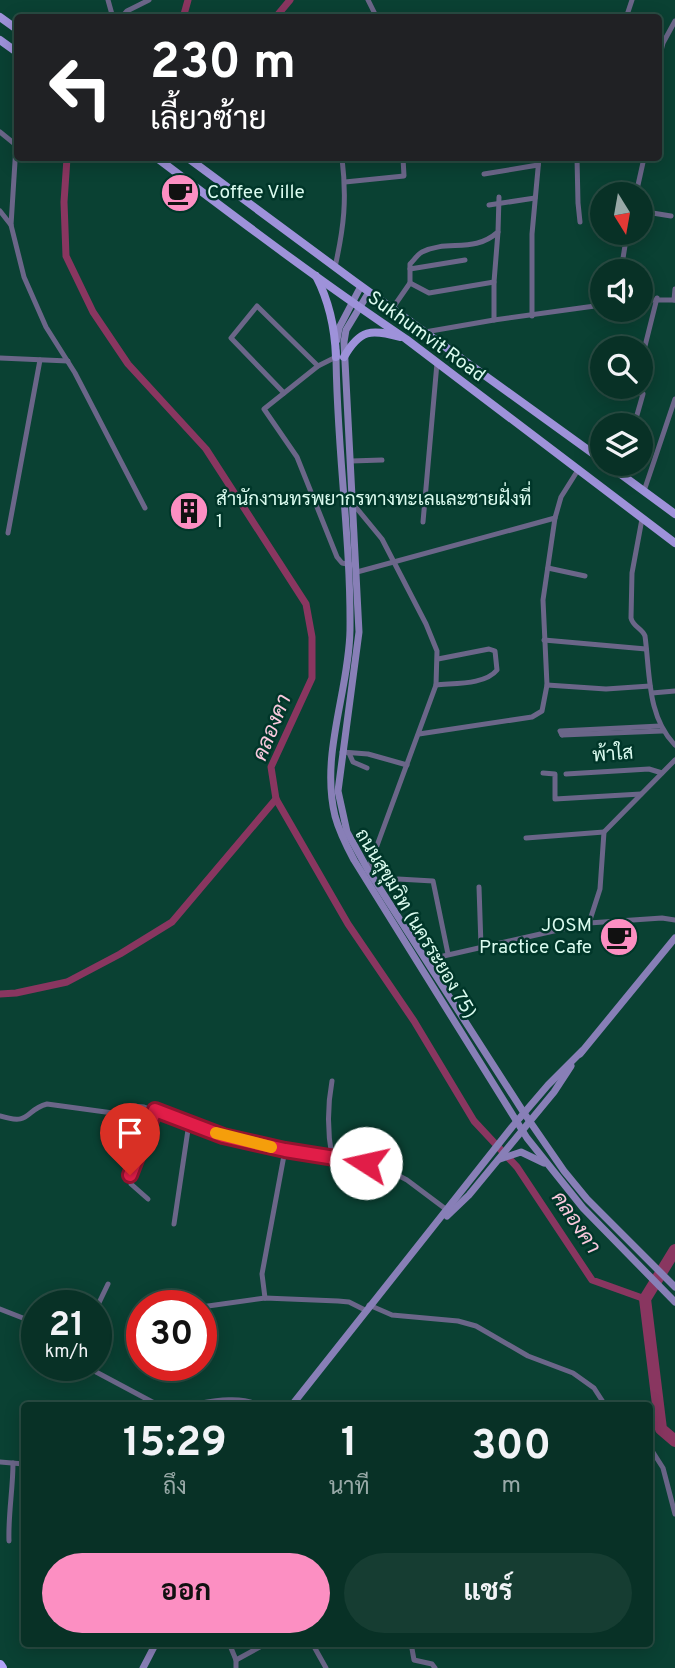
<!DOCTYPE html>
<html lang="th">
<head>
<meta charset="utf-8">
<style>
	:root { --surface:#083126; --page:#163d32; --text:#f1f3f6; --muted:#98a9a7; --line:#294c43; --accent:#fc8fc2 }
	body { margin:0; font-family:Overpass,Sarabun,sans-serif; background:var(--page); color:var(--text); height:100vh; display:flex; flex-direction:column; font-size:26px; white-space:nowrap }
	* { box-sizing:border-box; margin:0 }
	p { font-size:23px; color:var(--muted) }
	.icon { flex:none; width:38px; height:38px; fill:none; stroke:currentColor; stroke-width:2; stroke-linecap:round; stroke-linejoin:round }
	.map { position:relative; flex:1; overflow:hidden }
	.side { position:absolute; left:21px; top:1402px; width:632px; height:245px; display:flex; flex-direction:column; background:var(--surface); border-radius:7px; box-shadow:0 4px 18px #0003,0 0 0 2px var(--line) }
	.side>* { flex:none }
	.hud { position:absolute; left:14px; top:14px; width:648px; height:147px; border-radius:7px; box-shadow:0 4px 18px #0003,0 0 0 2px var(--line); background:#202124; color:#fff; overflow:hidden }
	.needle { width:46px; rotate:169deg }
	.controls { position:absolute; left:590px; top:182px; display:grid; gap:14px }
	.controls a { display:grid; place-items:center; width:63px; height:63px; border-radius:50%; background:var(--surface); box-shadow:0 4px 18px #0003,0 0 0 2px var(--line); font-size:35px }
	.speed { position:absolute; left:21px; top:1290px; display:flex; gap:14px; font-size:35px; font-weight:700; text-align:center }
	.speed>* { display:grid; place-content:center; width:91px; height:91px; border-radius:50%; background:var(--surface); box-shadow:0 4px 18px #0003,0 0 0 2px var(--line); line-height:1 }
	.speed small { font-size:18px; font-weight:400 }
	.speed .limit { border:10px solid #d22; background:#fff; color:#111 }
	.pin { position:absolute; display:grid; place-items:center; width:60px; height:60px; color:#fff; margin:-72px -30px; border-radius:50% 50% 50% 0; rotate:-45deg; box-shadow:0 0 7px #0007 }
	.pin .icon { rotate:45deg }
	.me { position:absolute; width:77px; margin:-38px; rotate:280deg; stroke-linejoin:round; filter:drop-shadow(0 0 5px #0008) }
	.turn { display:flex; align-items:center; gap:24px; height:147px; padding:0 21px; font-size:32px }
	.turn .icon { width:91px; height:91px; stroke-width:2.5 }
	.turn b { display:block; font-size:49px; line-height:60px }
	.eta { display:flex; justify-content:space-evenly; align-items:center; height:119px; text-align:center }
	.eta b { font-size:42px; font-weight:700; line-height:49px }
	.button { display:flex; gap:14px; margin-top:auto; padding:14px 21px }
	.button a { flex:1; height:80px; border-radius:42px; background:var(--accent); color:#111; font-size:28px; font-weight:700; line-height:80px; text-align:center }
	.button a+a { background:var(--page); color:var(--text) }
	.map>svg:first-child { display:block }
</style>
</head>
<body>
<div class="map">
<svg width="675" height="1668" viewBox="0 0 675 1668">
	<rect width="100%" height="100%" fill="#0a4133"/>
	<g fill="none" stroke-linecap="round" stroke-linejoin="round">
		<g stroke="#893660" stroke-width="7">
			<path d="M183 18 188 0"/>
			<path d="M275 18 290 0"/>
			<path d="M67 158 64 202 66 256 93 312 128 364 206 449 306 604 312 637V678L271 767 276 799 348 924 414 1021 474 1121 517 1167 592 1280 645 1299"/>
			<path d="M0 994 16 993 67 982 120 954 172 922 276 799"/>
		</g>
		<path stroke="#893660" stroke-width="12" d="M675 1250 645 1299 661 1429 675 1441"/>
		<g stroke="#6b6689" stroke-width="5">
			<path d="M108 0 113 18"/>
			<path d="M368 0 377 18"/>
			<path d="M121 18 127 11 149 0"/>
			<path d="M626 18 632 0"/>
			<path d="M658 62 663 43 675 21"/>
			<path d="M18 114 11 225 24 277 46 327 75 373 145 508"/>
			<path d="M0 132 16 145"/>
			<path d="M577 158 578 203 580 222"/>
			<path d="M484 174 538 165"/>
			<path d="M345 182 404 176 403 158"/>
			<path d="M636 194 644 158"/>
			<path d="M489 205 535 198"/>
			<path d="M0 211 11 225"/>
			<path d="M640 211 671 216"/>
			<path d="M335 267C344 227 347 199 342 158"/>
			<path d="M410 269 465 260"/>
			<path d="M621 271 627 233"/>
			<path d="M410 283 429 293 494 282"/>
			<path d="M640 300H675"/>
			<path d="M674 300 675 289"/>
			<path d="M392 309 410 283V264C414 260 418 254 422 252 448 239 473 254 498 232L499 197"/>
			<path d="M532 316V234L539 158"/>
			<path d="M494 320V282L498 232"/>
			<path d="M425 332 494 320 602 305"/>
			<path d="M336 357 318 366 264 409 297 457 337 557 342 563 352 565"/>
			<path d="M0 358 68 361"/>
			<path d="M640 366 657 298"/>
			<path d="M636 387V392L643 394 637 415"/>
			<path d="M284 393 231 338 257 306 318 366"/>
			<path d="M351 461 382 460"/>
			<path d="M644 491 675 399"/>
			<path d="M354 505 382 539 426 624 437 651 436 685 368 870"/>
			<path d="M642 519 632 573 631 618C633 627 642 628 645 636 650 673 647 717 675 745"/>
			<path d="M423 522 437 363"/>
			<path d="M8 533 40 360"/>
			<path d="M548 568 585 576"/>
			<path d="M357 572 555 518"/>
			<path d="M544 640 646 649"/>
			<path d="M436 685C454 683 485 685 497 670L495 651 489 649 438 659"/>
			<path d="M547 685 606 689 650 686"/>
			<path d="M652 693 675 691"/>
			<path d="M419 734 532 717 542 711 547 685 543 600 555 518 561 497 578 470"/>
			<path d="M562 735 560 731 660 726"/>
			<path d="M562 735 662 731"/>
			<path d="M342 752 368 754 407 765"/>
			<path d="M349 753 353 762 367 768"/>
			<path d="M543 773 555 774V799L641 794"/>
			<path d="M566 774 649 769 662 773"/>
			<path d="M526 838 604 832"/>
			<path d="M398 879 433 881 448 954"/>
			<path d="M479 887 481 946"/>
			<path d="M589 923 600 889 604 832 675 760"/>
			<path d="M426 960 589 923 662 918 675 920"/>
			<path d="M0 1116C32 1126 24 1110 47 1104L113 1113 133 1106 144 1107 223 1136 285 1150 366 1163 390 1171 407 1180 447 1210"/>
			<path d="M332 1157C327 1130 327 1108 332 1081"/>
			<path d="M148 1199 131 1184 130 1175 155 1110"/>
			<path d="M174 1224 189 1123"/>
			<path d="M155 1298 171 1306"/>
			<path d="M265 1298 262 1274 285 1150"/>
			<path d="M369 1305 392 1315 458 1321 476 1326 528 1356 573 1373 594 1388 605 1405"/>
			<path d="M201 1307 265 1298 338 1301 349 1302 365 1310"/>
			<path d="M0 1309 28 1320 37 1328"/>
			<path d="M96 1309 108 1284"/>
			<path d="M83 1365 158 1405"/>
			<path d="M189 1405C209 1402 239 1395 258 1405"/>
			<path d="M649 1446 663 1468 675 1514"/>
			<path d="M0 1462 24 1464"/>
			<path d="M9 1541C8 1515 13 1489 13 1463"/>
			<path d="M229 1643 236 1660V1668"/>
			<path d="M312 1643 326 1668"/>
			<path d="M411 1643 414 1660 432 1664 435 1668"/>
			<path d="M236 1660 267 1643"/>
		</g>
		<g stroke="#887fb7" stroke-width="7">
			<path d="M369 292 346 330 344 342 359 632 338 791 347 832 368 870 524 1113 564 1171 587 1199 675 1287"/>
			<path d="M337 340 339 328 361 286"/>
			<path d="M336 351C336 444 351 537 350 630 349 691 320 754 335 816 339 831 346 845 354 860L527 1138 583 1208 675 1302"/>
			<path d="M580 1054 675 938"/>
			<path d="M500 1159 521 1152 544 1163"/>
			<path d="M447 1216 469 1195 554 1092 571 1066"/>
			<path d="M292 1405 512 1127 548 1085 582 1051"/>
			<path d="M143 1668 156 1643"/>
		</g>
		<g stroke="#9e92da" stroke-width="8">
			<path d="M0 17 18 30"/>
			<path d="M0 40 18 53"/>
			<path d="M157 158C239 220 321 282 406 339L675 543"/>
			<path d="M188 158 354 281 602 460"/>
			<path d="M316 276C330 303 335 328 336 357"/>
			<path d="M344 357C360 329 371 329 400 337"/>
			<path d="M607 464 675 514"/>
		</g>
		<path stroke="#b3a3f9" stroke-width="10" d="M0 1665 2 1668"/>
	</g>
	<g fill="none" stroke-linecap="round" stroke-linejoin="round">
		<g stroke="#92132f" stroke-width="18">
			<path id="route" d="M130 1175 155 1110 223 1136 285 1150 366 1163"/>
		</g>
		<use href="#route" stroke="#e11d48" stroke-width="12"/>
		<path stroke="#f59e0b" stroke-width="12" d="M216 1133 271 1147"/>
	</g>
	<defs>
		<g id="cafe-disc" transform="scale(2.0125)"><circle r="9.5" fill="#fc8fc2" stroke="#003629"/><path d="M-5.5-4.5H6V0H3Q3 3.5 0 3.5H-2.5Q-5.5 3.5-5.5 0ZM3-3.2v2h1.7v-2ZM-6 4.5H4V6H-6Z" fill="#111"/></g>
		<g id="building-disc" transform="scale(2.0125)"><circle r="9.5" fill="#fc8fc2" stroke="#003629"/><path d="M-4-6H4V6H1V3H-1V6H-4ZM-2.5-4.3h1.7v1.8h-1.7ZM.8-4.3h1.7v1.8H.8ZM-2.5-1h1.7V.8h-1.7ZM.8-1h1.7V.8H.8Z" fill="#111"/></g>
	</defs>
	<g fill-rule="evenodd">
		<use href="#cafe-disc" x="180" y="193"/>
		<use href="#building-disc" x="189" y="511"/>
		<use href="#cafe-disc" x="619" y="937"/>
	</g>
	<g text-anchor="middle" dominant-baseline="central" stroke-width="5" stroke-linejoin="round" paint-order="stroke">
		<g font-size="19" fill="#dafbef" stroke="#003629" text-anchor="start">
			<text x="207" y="193">Coffee Ville</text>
			<text x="216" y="500">สำนักงานทรพยากรทางทะเลและชายฝั่งที่<tspan x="216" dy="22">1</tspan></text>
			<text x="592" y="926" text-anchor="end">JOSM<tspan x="592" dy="22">Practice Cafe</tspan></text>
		</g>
		<g font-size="19" fill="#dafbef" stroke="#003629">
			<text transform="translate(426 337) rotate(36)">Sukhumvit Road</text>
			<text transform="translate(613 755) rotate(-4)">พ้าใส</text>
			<text transform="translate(415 924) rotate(59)">ถนนสุขุมวิท (นครระยอง 75)</text>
		</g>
		<g font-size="21" font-style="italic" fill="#f9c9dd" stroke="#003629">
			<text transform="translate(273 728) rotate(-68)">คลองคา</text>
			<text transform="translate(575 1223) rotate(56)">คลองคา</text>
		</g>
	</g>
</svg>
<div class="controls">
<a><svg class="needle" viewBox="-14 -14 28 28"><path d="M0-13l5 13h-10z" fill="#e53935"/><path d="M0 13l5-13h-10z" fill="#98a9a7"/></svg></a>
<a><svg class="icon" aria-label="sound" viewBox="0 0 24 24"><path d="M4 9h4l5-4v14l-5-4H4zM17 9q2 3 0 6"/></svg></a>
<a><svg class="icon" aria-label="search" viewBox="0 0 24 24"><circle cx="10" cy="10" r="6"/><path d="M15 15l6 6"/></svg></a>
<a><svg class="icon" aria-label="layers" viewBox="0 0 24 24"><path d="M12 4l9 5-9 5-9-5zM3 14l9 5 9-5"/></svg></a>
</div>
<div class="speed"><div>21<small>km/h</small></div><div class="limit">30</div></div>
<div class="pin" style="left:130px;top:1175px;background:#d93025"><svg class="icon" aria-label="arrive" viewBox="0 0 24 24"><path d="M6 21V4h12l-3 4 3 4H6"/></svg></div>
<svg class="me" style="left:366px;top:1163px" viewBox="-20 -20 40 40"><circle r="19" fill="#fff"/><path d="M0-13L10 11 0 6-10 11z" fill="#e11d48"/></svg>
<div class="hud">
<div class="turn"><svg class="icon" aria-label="left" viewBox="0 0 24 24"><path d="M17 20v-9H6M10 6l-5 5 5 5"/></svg><div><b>230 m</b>เลี้ยวซ้าย</div></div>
</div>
<section class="side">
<div class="eta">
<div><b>15:29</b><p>ถึง</p></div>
<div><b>1</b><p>นาที</p></div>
<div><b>300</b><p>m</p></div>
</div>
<div class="button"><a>ออก</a><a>แชร์</a></div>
</section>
</div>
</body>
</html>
